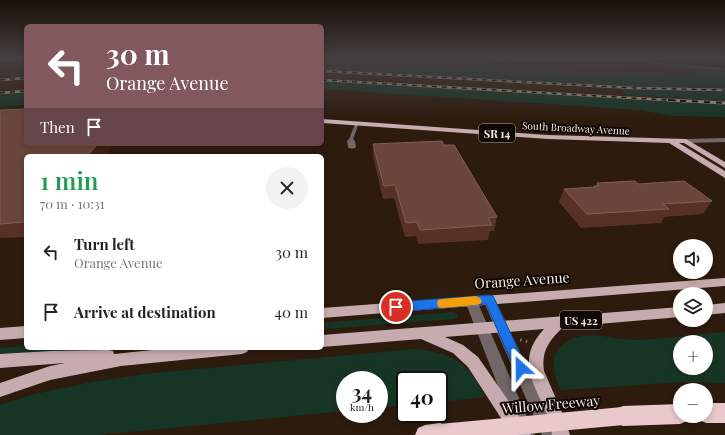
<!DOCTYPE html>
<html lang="en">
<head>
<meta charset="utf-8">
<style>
	:root { --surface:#fff; --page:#f2f2f2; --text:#222; --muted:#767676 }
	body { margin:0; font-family:"Playfair Display",serif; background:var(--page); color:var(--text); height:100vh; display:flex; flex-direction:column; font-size:15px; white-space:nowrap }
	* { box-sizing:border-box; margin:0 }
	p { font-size:13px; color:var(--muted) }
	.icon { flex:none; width:22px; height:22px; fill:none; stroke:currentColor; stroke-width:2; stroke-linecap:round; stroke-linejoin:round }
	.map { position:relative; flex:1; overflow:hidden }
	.drawer { position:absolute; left:24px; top:154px; width:300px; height:196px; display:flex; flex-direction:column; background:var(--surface); border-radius:6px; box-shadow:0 2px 6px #0003 }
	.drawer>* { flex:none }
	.banner { position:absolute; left:24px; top:24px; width:300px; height:122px; border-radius:6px; box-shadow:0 2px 6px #0003; background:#80585d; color:#fff; overflow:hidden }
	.tools { position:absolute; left:673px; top:239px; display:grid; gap:8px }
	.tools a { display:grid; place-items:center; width:40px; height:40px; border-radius:50%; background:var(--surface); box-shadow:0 2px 6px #0003; font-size:20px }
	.speed { position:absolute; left:336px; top:371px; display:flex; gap:8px; font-size:20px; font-weight:700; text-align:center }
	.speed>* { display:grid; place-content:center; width:52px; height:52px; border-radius:50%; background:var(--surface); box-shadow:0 2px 6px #0003; line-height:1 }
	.speed small { font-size:10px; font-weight:400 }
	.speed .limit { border:2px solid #111; border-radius:6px; background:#fff; color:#111 }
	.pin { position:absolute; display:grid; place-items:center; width:34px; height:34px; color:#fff; margin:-17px; border:2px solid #fff; border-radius:50%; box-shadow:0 1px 4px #0007 }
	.me { position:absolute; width:44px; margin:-22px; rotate:336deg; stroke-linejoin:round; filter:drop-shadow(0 0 3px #0008) }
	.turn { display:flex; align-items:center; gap:14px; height:84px; padding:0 16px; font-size:18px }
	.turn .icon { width:52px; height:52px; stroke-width:2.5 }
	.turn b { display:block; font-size:28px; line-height:34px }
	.then { display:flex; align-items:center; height:38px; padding:0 16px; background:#0003; gap:8px; font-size:15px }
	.round { display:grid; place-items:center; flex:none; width:42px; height:42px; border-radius:21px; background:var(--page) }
	.headline { display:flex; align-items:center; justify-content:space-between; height:68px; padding:0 16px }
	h1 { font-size:24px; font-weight:600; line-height:30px; color:#1e9e55 }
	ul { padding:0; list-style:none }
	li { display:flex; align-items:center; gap:12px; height:60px; padding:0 16px }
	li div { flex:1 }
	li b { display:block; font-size:15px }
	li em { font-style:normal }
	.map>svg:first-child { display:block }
</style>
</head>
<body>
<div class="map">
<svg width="725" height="435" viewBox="0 0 725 435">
	<rect width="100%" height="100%" fill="#2d1b0d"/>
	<g fill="#173525" fill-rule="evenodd">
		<path d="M322 58H451L511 66 550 69 692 73 680 65 725 69V101L627 95 617 87 322 71Z"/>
		<path d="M322 81 725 104V117L673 116 639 110 322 89Z"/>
		<path d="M26 92V105L0 107V94Z"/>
		<path d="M453 312 457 314 458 317 455 319 322 329V323Z"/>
		<path d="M725 332V383L685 382 560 390C557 381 554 373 554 363 554 343 576 334 594 335 608 336 622 340 637 340 666 339 696 334 725 332ZM680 342H706V368H680Z"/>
		<path d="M26 346V348H91L0 355V348Z"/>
		<path d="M415 349C451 352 470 363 485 397L439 402V380H405V405L379 408V380H345V411L98 435H0V405L35 394 87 383 144 374Z"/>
	</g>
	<path fill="#000d12" stroke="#4b5051" d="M635 58H725V69L656 63Z"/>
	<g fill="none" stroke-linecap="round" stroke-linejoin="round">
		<path stroke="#87776c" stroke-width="3" stroke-dasharray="1.5 4.5" stroke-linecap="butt" d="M520 340 529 342"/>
		<path fill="#726667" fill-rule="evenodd" d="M356 122 359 123 353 139 355 141 356 147C355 149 349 149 348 147L347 141 349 139Z"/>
		<g fill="#726667" fill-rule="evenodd">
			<path d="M725 138V142L686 143 682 141 686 139Z"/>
			<path d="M489 295 494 297 495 300 560 435H542L483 300 484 297Z"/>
			<path d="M471 296 476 298 477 301 535 435H517L465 301 466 298Z"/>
		</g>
		<g fill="#c7acaf" fill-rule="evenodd">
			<path d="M322 119 548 135 686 139 725 162V168L684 143H679L725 171V178L669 143 548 139 322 123Z"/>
			<path d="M725 278V286L322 318V308Z"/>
			<path d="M725 303V313L706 315V305Z"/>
			<path d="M680 307V317L563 327C549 341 541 351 544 371L564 417 570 435H552C551 428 550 421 547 414 533 382 516 359 544 329L445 337 463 345 478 357 528 429 531 435H512L468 367 453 353 421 339 322 347V335Z"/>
			<path d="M26 326V338L0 340V328Z"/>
			<path d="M172 348H249L247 352 242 354 121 366 50 380 0 397V383L50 366 65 363 0 368V354L51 351 108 350 113 351 114 354Z"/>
		</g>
		<g fill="#e9c9cc" fill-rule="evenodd">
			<path d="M706 403H725V423H706L699 420 697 416H706Z"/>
			<path d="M680 404V416H689L687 421 680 424 623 426 616 423 613 416 616 409 623 406Z"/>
			<path d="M440 423 447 426 450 433 449 435H415L418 428 425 425Z"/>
		</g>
		<g stroke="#a29388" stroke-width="2.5">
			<g id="rail-far1">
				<path d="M322 71 634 88 725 90"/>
				<path d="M0 80 26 78"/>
				<path d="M322 80 685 101"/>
				<path d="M0 93 26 91"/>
			</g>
		</g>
		<g stroke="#a29388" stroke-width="3">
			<path id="rail" d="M668 100 725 103"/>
		</g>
		<use href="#rail-far1" stroke="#0f0804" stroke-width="1.5" stroke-dasharray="5" stroke-linecap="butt"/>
		<use href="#rail" stroke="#0f0804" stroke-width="2" stroke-dasharray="6" stroke-linecap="butt"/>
		<path stroke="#e9c9cc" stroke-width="18" d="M440 433 623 416"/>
	</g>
	<g fill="#583126">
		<path d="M0 110 26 144H114L104 156H26V237L0 238Z"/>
		<path d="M373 144 444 145 497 217 494 231H490L488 240 418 244 416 236 405 237 394 198 383 199 373 156Z"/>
		<path d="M597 183 638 184 712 201 703 214 664 217 661 223 581 228 559 202 564 189 594 187V186H596Z"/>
	</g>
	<g fill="#402014">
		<path d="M98 144H114L104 156H87Z"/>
		<path d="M26 220V226L24 222Z"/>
	</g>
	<g fill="#69453b" stroke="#805f55">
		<path d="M26 109V144H98L87 156H26V220L24 222 0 224V110Z"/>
		<path d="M442 141 444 145H454L497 217 488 218 492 225 420 230 417 222 406 223 395 185 384 186 373 144Z"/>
		<path d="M635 181 638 184 684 181 712 201 663 204 669 209 587 214 564 189 595 187 594 186H599L597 183Z"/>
	</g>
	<linearGradient id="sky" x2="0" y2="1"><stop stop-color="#190f07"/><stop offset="0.49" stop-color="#463f40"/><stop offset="1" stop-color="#463f40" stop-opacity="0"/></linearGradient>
	<rect width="725" height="119" fill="url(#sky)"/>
	<path fill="#1a73e8" stroke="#114b97" d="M489 295 493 296 495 300 525 364 527 368 525 372 521 374 516 372 486 304 396 312 392 310 391 307 392 304 396 302Z"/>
	<path fill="#f59e0b" d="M476 296 480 298 482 301 480 304 476 305 442 308 438 307 437 303 438 300 442 299Z"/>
	<g text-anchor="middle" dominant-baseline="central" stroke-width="4" stroke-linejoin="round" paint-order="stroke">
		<g font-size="10" fill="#f9ece3" stroke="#0f0804">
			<text transform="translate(576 128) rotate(3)">South Broadway Avenue</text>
		</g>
		<g fill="#0f0804" stroke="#b3a8a0" stroke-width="1">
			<rect x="479" y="124" width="36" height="18" rx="3"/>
			<rect x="560" y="311" width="42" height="18" rx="3"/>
		</g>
		<g font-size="11" font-weight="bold" fill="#f9ece3">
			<text x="497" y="133">SR 14</text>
			<text x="581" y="320">US 422</text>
		</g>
		<g font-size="14" fill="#f9ece3" stroke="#0f0804">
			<text transform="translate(522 280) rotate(-4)">Orange Avenue</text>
			<text transform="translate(551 404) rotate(-5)">Willow Freeway</text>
		</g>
	</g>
</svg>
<div class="tools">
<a><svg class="icon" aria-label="sound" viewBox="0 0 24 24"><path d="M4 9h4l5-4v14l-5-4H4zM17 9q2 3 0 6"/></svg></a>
<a><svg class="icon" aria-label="layers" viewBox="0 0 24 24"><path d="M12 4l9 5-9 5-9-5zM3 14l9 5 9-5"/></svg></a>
<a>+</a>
<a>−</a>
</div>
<div class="speed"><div>34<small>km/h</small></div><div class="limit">40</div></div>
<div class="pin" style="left:396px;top:307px;background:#d93025"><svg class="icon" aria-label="arrive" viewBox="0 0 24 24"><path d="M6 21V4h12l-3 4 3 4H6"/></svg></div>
<svg class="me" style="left:521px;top:368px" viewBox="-20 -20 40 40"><path d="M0-17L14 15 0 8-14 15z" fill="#1a73e8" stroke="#fff" stroke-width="4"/></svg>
<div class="banner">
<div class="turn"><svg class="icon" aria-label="left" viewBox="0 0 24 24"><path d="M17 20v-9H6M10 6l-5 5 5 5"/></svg><div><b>30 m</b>Orange Avenue</div></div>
<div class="then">Then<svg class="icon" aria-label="arrive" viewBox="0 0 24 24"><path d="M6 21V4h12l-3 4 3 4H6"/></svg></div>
</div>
<section class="drawer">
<div class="headline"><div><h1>1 min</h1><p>70 m · 10:31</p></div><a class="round"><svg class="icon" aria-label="close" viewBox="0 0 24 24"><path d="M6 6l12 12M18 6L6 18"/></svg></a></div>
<ul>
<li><svg class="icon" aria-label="left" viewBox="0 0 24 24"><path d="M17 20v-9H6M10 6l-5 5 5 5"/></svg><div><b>Turn left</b><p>Orange Avenue</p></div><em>30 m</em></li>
<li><svg class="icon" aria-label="arrive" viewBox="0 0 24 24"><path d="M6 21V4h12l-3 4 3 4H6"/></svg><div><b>Arrive at destination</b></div><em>40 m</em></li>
</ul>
</section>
</div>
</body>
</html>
